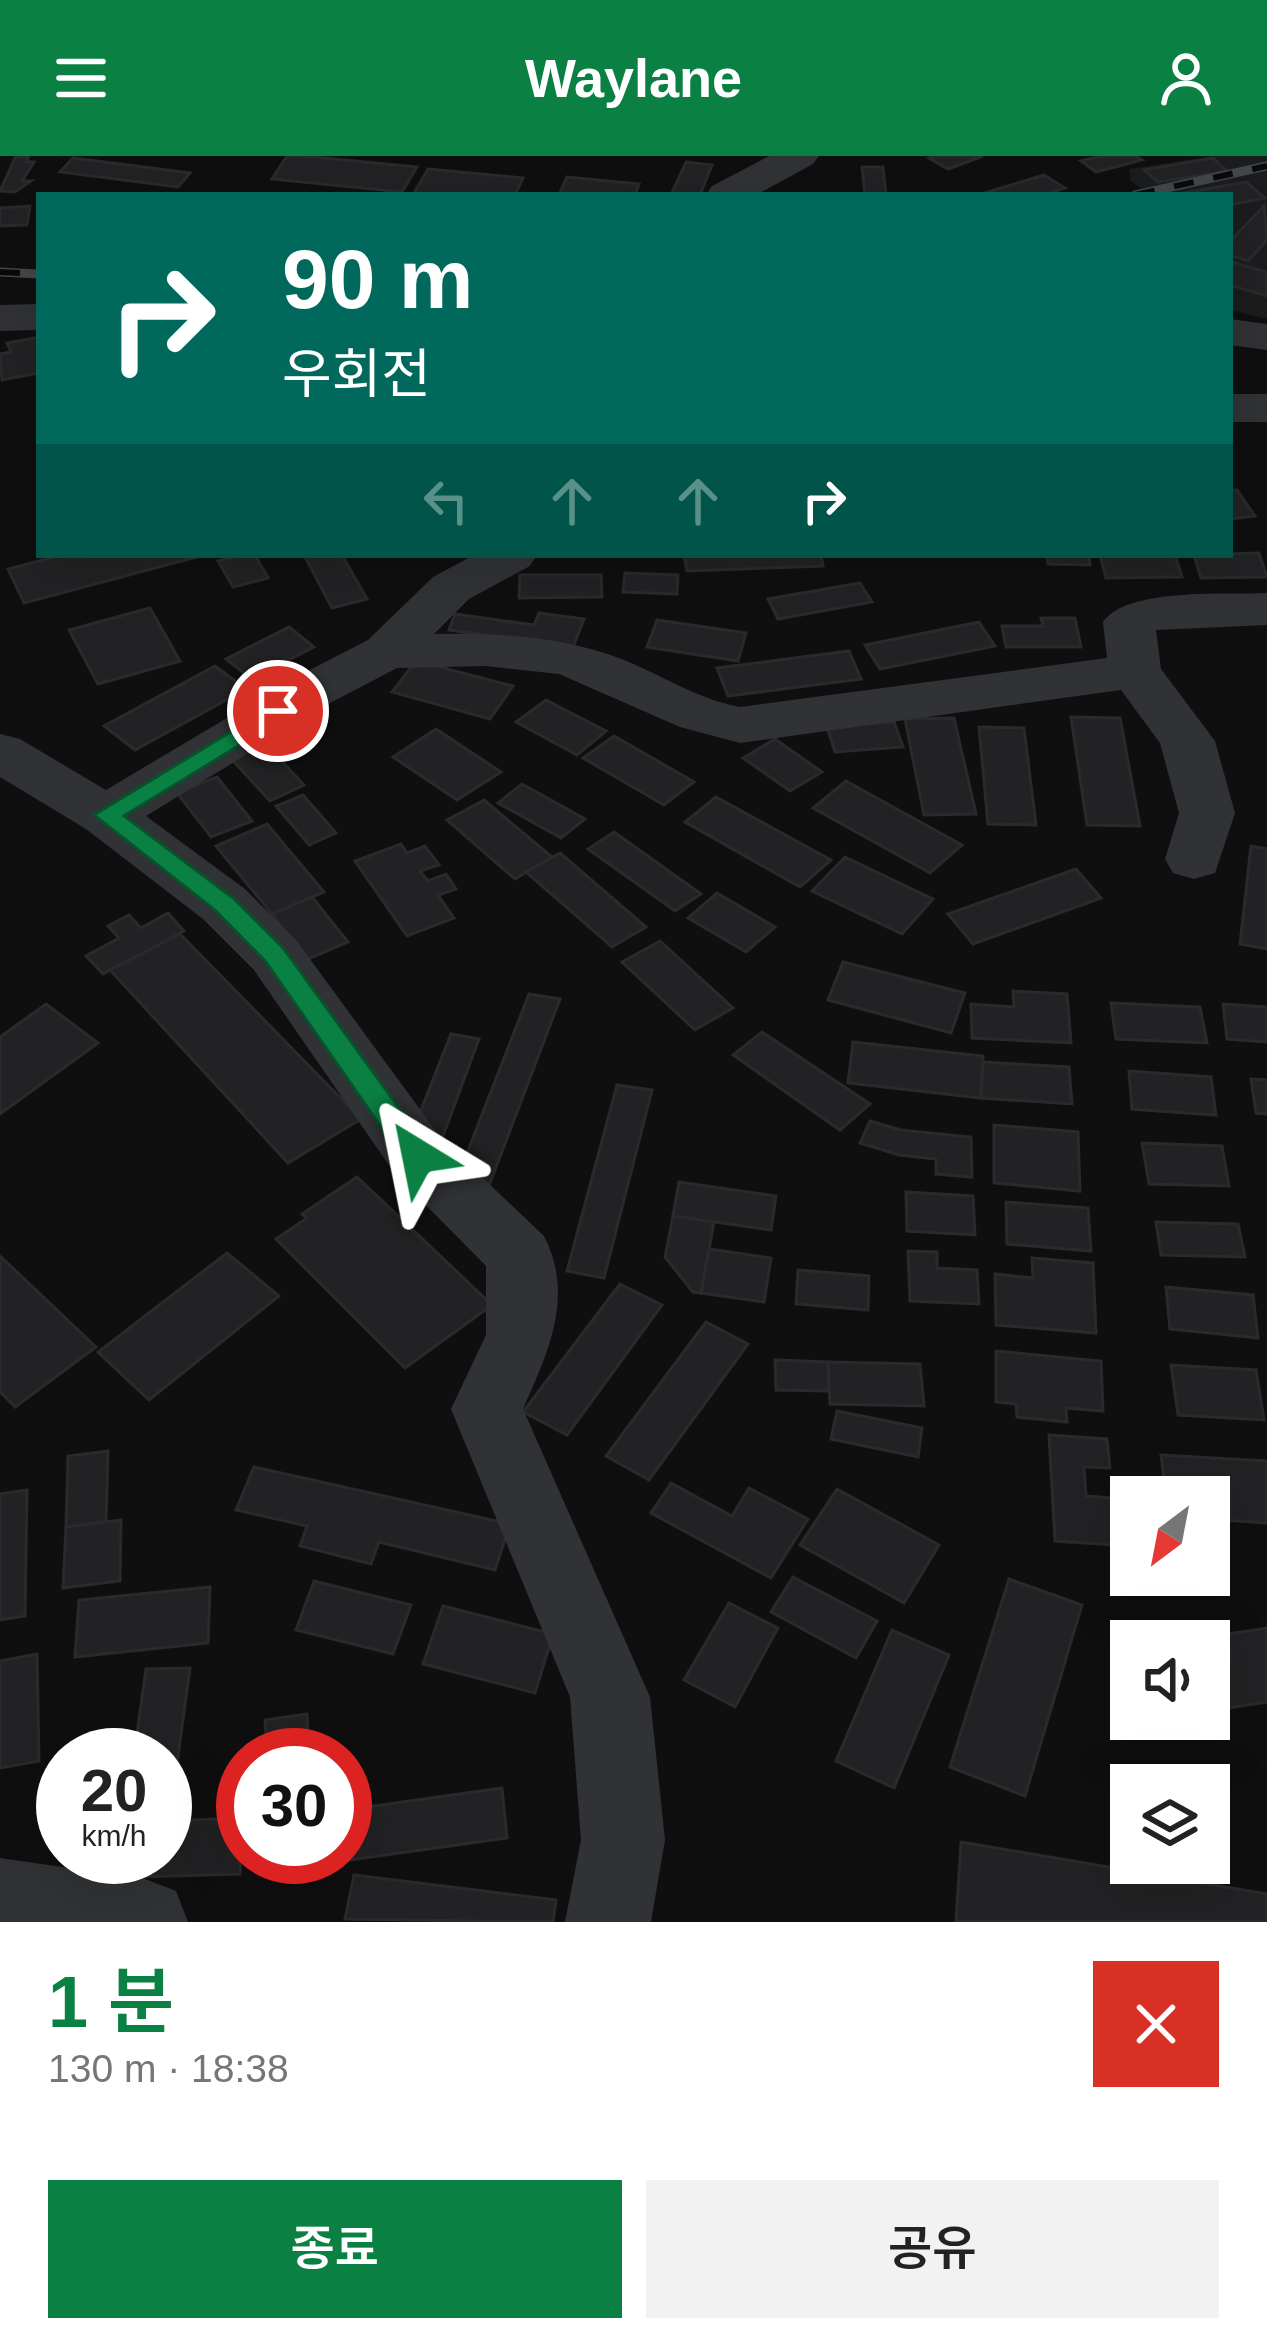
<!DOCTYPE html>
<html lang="ko">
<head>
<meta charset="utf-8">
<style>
	:root { --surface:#fff; --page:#f2f2f2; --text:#222; --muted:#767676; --accent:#0b8043 }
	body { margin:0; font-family:Arial,"Noto Sans KR",sans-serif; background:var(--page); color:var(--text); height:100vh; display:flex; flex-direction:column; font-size:45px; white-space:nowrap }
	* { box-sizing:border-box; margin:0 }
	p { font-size:39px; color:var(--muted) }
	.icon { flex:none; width:66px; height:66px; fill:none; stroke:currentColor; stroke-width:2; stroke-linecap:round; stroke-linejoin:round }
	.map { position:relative; height:1766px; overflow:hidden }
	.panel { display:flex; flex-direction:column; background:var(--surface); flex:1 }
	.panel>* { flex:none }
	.top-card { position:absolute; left:36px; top:36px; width:1197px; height:366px; border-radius:0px; box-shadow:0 12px 48px #0002; background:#00695c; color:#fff; overflow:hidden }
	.needle { width:78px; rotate:212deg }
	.buttons { position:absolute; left:1110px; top:1320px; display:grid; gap:24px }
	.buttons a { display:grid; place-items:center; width:120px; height:120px; border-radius:0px; background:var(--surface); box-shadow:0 12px 48px #0002; font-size:60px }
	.speed { position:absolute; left:36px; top:1572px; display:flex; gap:24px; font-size:60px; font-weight:700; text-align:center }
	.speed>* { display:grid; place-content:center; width:156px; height:156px; border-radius:50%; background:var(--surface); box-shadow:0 12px 48px #0002; line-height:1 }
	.speed small { font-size:30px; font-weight:400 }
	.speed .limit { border:18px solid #d22; background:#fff; color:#111 }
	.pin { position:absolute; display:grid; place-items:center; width:102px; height:102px; color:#fff; margin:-51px; border:6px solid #fff; border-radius:50%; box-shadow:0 3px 12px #0007 }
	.me { position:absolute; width:132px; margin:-66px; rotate:325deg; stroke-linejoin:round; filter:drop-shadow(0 0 9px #0008) }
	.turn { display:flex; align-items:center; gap:42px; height:252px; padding:0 48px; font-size:54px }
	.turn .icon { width:156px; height:156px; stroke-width:2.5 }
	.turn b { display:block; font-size:84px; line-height:102px }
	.lanes { display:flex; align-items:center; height:114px; padding:0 48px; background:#0003; justify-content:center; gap:60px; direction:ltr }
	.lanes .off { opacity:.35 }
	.round { display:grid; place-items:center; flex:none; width:126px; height:126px; border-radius:0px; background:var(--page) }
	.headline { display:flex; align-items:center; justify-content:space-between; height:204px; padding:0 48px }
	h1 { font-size:72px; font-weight:600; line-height:90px; color:var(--accent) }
	.primary-button { display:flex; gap:24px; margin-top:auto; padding:24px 48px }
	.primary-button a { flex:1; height:138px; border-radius:0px; background:var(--accent); color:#fff; font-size:48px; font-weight:600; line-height:138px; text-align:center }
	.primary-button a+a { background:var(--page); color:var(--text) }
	header { display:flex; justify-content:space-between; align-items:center; height:156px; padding:0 48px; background:var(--accent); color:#fff; font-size:54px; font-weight:600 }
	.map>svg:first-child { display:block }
</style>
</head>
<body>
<header><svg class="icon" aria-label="menu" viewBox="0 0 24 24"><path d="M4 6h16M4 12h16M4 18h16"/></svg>Waylane<svg class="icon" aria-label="person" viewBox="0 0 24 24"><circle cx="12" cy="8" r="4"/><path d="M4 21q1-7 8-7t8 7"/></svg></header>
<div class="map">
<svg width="1267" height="1766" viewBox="0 0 1267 1766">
	<rect width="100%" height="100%" fill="#0f0f10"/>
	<path fill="#1b1c1d" d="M1213 0H1267V163L1230 154V39H1149L1131 25 1129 13Z"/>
	<g fill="#222224" stroke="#292a2c" stroke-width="3">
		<path d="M16 0H29L26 6H34L22 25H31L15 36 0 35Z"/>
		<path d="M287 0H303L417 11 402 36 272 23Z"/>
		<path d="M933 0H983L948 13 929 2Z"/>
		<path d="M1101 0H1136L1142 4 1096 16 1081 5Z"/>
		<path d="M73 2 190 17 178 31 60 16Z"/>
		<path d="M1213 2 1227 15 1158 26 1144 14Z"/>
		<path d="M686 6 712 9 700 39H671Z"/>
		<path d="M862 11H883L886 39H865Z"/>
		<path d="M428 13 523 22 515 39 414 37Z"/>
		<path d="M1044 19 1065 32 1043 39H978Z"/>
		<path d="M567 21 639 28 635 39H559Z"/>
		<path d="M1246 26 1265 42 1230 49V39H1172Z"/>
		<path d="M30 50 27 69 0 70V52Z"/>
		<path d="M1264 50 1267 84 1248 105 1230 99V85Z"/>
		<path d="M1232 106 1267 116V140L1230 129Z"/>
		<path d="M39 181V217L2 224 0 198 11 196 7 187Z"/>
		<path d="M1230 334H1237L1255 360 1230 363Z"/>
		<path d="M1259 397 1267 421 1201 422 1194 399Z"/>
		<path d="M62 399H204L24 447 8 413Z"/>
		<path d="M241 399H255L268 422 233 431 218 405Z"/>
		<path d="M304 399H342L367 443 332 452Z"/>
		<path d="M684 399H821L823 410 687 415Z"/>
		<path d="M1047 399H1089L1090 409 1048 408Z"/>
		<path d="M1100 399H1175L1182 421 1106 422Z"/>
		<path d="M625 417 678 419 677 438 623 436Z"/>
		<path d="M520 419H601L602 441 519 442Z"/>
		<path d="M860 427 872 446 778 463 768 443Z"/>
		<path d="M150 452 180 505 98 528 69 474Z"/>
		<path d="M539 457 584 463 573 491 449 474 455 458 534 469Z"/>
		<path d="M1041 462H1075L1081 491H1006L1002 470H1043Z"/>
		<path d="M657 464 746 477 738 505 647 491Z"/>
		<path d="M979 466 995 490 880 513 865 489Z"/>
		<path d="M289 471 314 491 251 523 226 503Z"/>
		<path d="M849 495 861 523 728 540 717 512Z"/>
		<path d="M416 505 513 530 490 563 392 536Z"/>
		<path d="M215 510 246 533 135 594 104 570Z"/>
		<path d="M546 544 606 575 577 599 516 566Z"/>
		<path d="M1071 561 1120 562 1140 670 1087 669Z"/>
		<path d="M954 562 976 658 924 659 905 563Z"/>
		<path d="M894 566 903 591 835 596 827 571Z"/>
		<path d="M979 571 1024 572 1036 669 988 668Z"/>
		<path d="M436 573 501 616 457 644 393 601Z"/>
		<path d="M614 580 694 626 664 649 583 602Z"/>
		<path d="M261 583 304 629 270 645 227 598Z"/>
		<path d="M775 583 822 616 790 635 743 602Z"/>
		<path d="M217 621 252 665 211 681 177 637Z"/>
		<path d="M846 625 962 689 930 717 813 652Z"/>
		<path d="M522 628 585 663 561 682 498 647Z"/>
		<path d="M303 639 336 677 309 689 276 650Z"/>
		<path d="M716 641 831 704 800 731 685 666Z"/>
		<path d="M484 644 552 701 515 723 447 664Z"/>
		<path d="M267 668 324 736 272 758 216 690Z"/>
		<path d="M614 676 701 738 675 755 588 693Z"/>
		<path d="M401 688 407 697 425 690 439 709 420 715 428 725 446 718 456 733 438 739 454 762 407 780 355 705Z"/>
		<path d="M1251 690 1267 693V793L1240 788Z"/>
		<path d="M560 697 646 771 612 791 526 716Z"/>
		<path d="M845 701 933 743 902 778 812 735Z"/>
		<path d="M1076 713 1101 742 973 788 948 758Z"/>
		<path d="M717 737 775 771 746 796 688 762Z"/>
		<path d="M312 741 348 786 306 804 272 758Z"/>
		<path d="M168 757 184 775 103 818 86 800 119 782 108 770 129 759 141 772Z"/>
		<path d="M180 778 361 963 288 1007 110 814Z"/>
		<path d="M660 785 733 852 695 874 622 806Z"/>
		<path d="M843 806 965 837 951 877 828 844Z"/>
		<path d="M1013 835 1067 838 1071 887 972 882 971 848 1014 851Z"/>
		<path d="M529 838 560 843 487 1035 455 1028Z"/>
		<path d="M1111 847 1200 851 1207 887 1116 883Z"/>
		<path d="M46 848 98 887 0 958V881Z"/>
		<path d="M1223 848 1267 851V886L1227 883Z"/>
		<path d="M762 876 870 948 840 974 733 899Z"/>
		<path d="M451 878 479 883 440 988 410 982Z"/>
		<path d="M853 886 983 900 981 942 848 927Z"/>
		<path d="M983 906 1069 911 1072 948 981 942Z"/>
		<path d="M1129 915 1211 921 1216 959 1132 953Z"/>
		<path d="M1251 923 1267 924V958L1256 957Z"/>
		<path d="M617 929 652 934 604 1122 567 1115Z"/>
		<path d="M870 965 901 974 971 981 972 1021 936 1018V1003L899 999 860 987Z"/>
		<path d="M994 969 1078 976 1080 1035 994 1027Z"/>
		<path d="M1142 987 1222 990 1229 1030 1149 1028Z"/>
		<path d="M357 1021 492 1149 405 1212 276 1083 307 1062 302 1058Z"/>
		<path d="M679 1026 776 1040 771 1074 673 1060Z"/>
		<path d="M906 1036 973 1040 975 1079 907 1075Z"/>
		<path d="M1006 1046 1088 1052 1091 1095 1007 1088Z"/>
		<path d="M673 1060 714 1066 701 1137 693 1136 665 1101Z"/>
		<path d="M1156 1066 1238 1068 1245 1101 1161 1099Z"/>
		<path d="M709 1093 771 1102 764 1146 701 1137Z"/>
		<path d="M908 1095 937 1096V1112L977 1114 979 1148 910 1145Z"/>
		<path d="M227 1097 279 1140 149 1244 98 1196Z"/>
		<path d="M0 1100 96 1191 15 1251 0 1236Z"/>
		<path d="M1032 1102 1093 1107 1096 1177 996 1169 995 1118 1033 1122Z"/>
		<path d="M798 1114 869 1120 868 1154 796 1148Z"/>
		<path d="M620 1128 662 1149 567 1279 523 1256Z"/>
		<path d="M1166 1131 1253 1139 1258 1182 1170 1173Z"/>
		<path d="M706 1166 748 1188 649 1324 606 1300Z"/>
		<path d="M996 1195 1101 1205 1103 1255 1066 1252 1067 1266 1017 1261 1016 1248 996 1246Z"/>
		<path d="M775 1204 828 1206 829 1235 776 1234Z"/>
		<path d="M828 1206 920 1208 924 1250 830 1248Z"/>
		<path d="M1171 1209 1256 1214 1264 1264 1178 1259Z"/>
		<path d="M837 1255 922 1272 918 1301 831 1283Z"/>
		<path d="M1049 1279 1107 1283 1110 1312 1084 1311 1086 1340 1111 1342 1115 1389 1055 1385Z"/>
		<path d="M108 1295 106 1366 66 1371 68 1300Z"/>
		<path d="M1161 1299 1267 1305V1367L1209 1363V1341H1166Z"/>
		<path d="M254 1311 510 1368 495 1414 379 1386 371 1408 300 1390 307 1370 236 1354Z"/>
		<path d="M671 1327 732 1360 749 1332 808 1363 771 1422 651 1357Z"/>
		<path d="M837 1333 939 1389 904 1447 800 1389Z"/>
		<path d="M27 1334 25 1460 0 1464V1338Z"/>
		<path d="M121 1364 120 1425 63 1432 66 1371Z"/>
		<path d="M793 1421 877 1465 856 1502 771 1456Z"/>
		<path d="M1009 1423 1082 1449 1025 1640 950 1611Z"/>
		<path d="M314 1425 411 1449 393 1498 296 1474Z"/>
		<path d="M210 1431 208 1487 75 1501 79 1444Z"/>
		<path d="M729 1447 778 1472 735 1551 684 1524Z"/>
		<path d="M443 1450 553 1478 535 1537 423 1508Z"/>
		<path d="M1267 1472V1546L1221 1553 1209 1519V1485L1196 1483Z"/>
		<path d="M892 1474 949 1499 894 1632 836 1605Z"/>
		<path d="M37 1498 39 1605 0 1612V1505Z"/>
		<path d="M190 1512 171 1652H165V1599H134L146 1513Z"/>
		<path d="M307 1558 309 1599H267L265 1564Z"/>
		<path d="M502 1632 507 1682 271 1715 270 1701H345V1654Z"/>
		<path d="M243 1662 240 1718 141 1721 143 1701H165V1665Z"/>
		<path d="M961 1686 1267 1738V1766H956Z"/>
		<path d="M354 1719 556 1744 553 1766 345 1763Z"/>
	</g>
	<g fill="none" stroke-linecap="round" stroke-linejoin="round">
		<g fill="#303235" fill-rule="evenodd">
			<path d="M769 0H819L813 8 756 39H706L712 30Z"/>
			<path d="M39 148V174L0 175V149Z"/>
			<path d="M1230 163 1267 168V194L1230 189Z"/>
			<rect x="1230" y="238" width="37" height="28"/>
			<path d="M474 399H537L530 410 469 443 434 478C497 477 559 480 619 502 660 518 697 543 740 551L1107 502 1103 466C1127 431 1227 439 1267 437V469L1156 474 1161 513 1215 585 1235 657 1215 717 1194 723 1173 717 1165 703 1179 657 1160 587 1121 534 740 587 680 571 559 518 486 510 397 512 332 546 146 660 245 733 296 784 441 982 544 1080C575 1140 548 1197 523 1253L650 1541 665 1684 651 1766H565L581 1684 570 1541 451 1253 486 1179V1110L395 1018 254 814 203 763 86 673 0 621V578L20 583 106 634 294 522 368 484 433 421Z"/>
			<path d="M0 1702 145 1723 176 1735 188 1766H0Z"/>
		</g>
		<g stroke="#43464a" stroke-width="9">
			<g id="rail">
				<path d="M1135 39 1267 10"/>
				<path d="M0 116 39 118"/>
			</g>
		</g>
		<use href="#rail" stroke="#0a0a0b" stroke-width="6" stroke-dasharray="20" stroke-linecap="butt"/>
	</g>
	<path fill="#0b8043" stroke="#07532c" stroke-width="3" d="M278 547 287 549V560L124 660 233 742 284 793 428 992 432 1000 428 1008H407L266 806 215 754 94 659Z"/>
</svg>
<div class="buttons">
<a><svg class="needle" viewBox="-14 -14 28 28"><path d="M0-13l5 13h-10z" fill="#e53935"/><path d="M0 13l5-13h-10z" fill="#767676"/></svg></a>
<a><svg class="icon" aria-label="sound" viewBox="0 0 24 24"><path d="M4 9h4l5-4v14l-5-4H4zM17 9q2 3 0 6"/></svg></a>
<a><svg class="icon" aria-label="layers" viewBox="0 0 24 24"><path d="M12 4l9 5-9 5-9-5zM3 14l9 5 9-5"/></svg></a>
</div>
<div class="speed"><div>20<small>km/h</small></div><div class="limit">30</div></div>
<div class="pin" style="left:278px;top:555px;background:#d93025"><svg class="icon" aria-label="arrive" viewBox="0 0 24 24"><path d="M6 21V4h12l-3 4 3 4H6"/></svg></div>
<svg class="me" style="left:418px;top:1000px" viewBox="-20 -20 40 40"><path d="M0-17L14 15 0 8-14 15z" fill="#0b8043" stroke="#fff" stroke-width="4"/></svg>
<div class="top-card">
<div class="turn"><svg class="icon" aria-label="right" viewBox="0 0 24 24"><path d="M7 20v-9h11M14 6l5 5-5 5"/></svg><div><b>90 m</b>우회전</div></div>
<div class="lanes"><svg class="icon off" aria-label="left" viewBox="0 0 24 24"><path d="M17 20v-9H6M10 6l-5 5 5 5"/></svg><svg class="icon off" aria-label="ahead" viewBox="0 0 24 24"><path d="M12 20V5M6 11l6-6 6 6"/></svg><svg class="icon off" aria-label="ahead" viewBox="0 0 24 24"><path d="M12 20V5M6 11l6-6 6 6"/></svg><svg class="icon" aria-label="right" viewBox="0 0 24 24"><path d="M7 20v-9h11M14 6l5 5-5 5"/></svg></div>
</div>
</div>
<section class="panel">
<div class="headline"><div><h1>1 분</h1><p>130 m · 18:38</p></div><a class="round" style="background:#d93025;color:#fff"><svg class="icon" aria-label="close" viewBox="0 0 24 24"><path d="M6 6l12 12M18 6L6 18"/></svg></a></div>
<div class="primary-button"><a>종료</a><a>공유</a></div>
</section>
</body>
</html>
